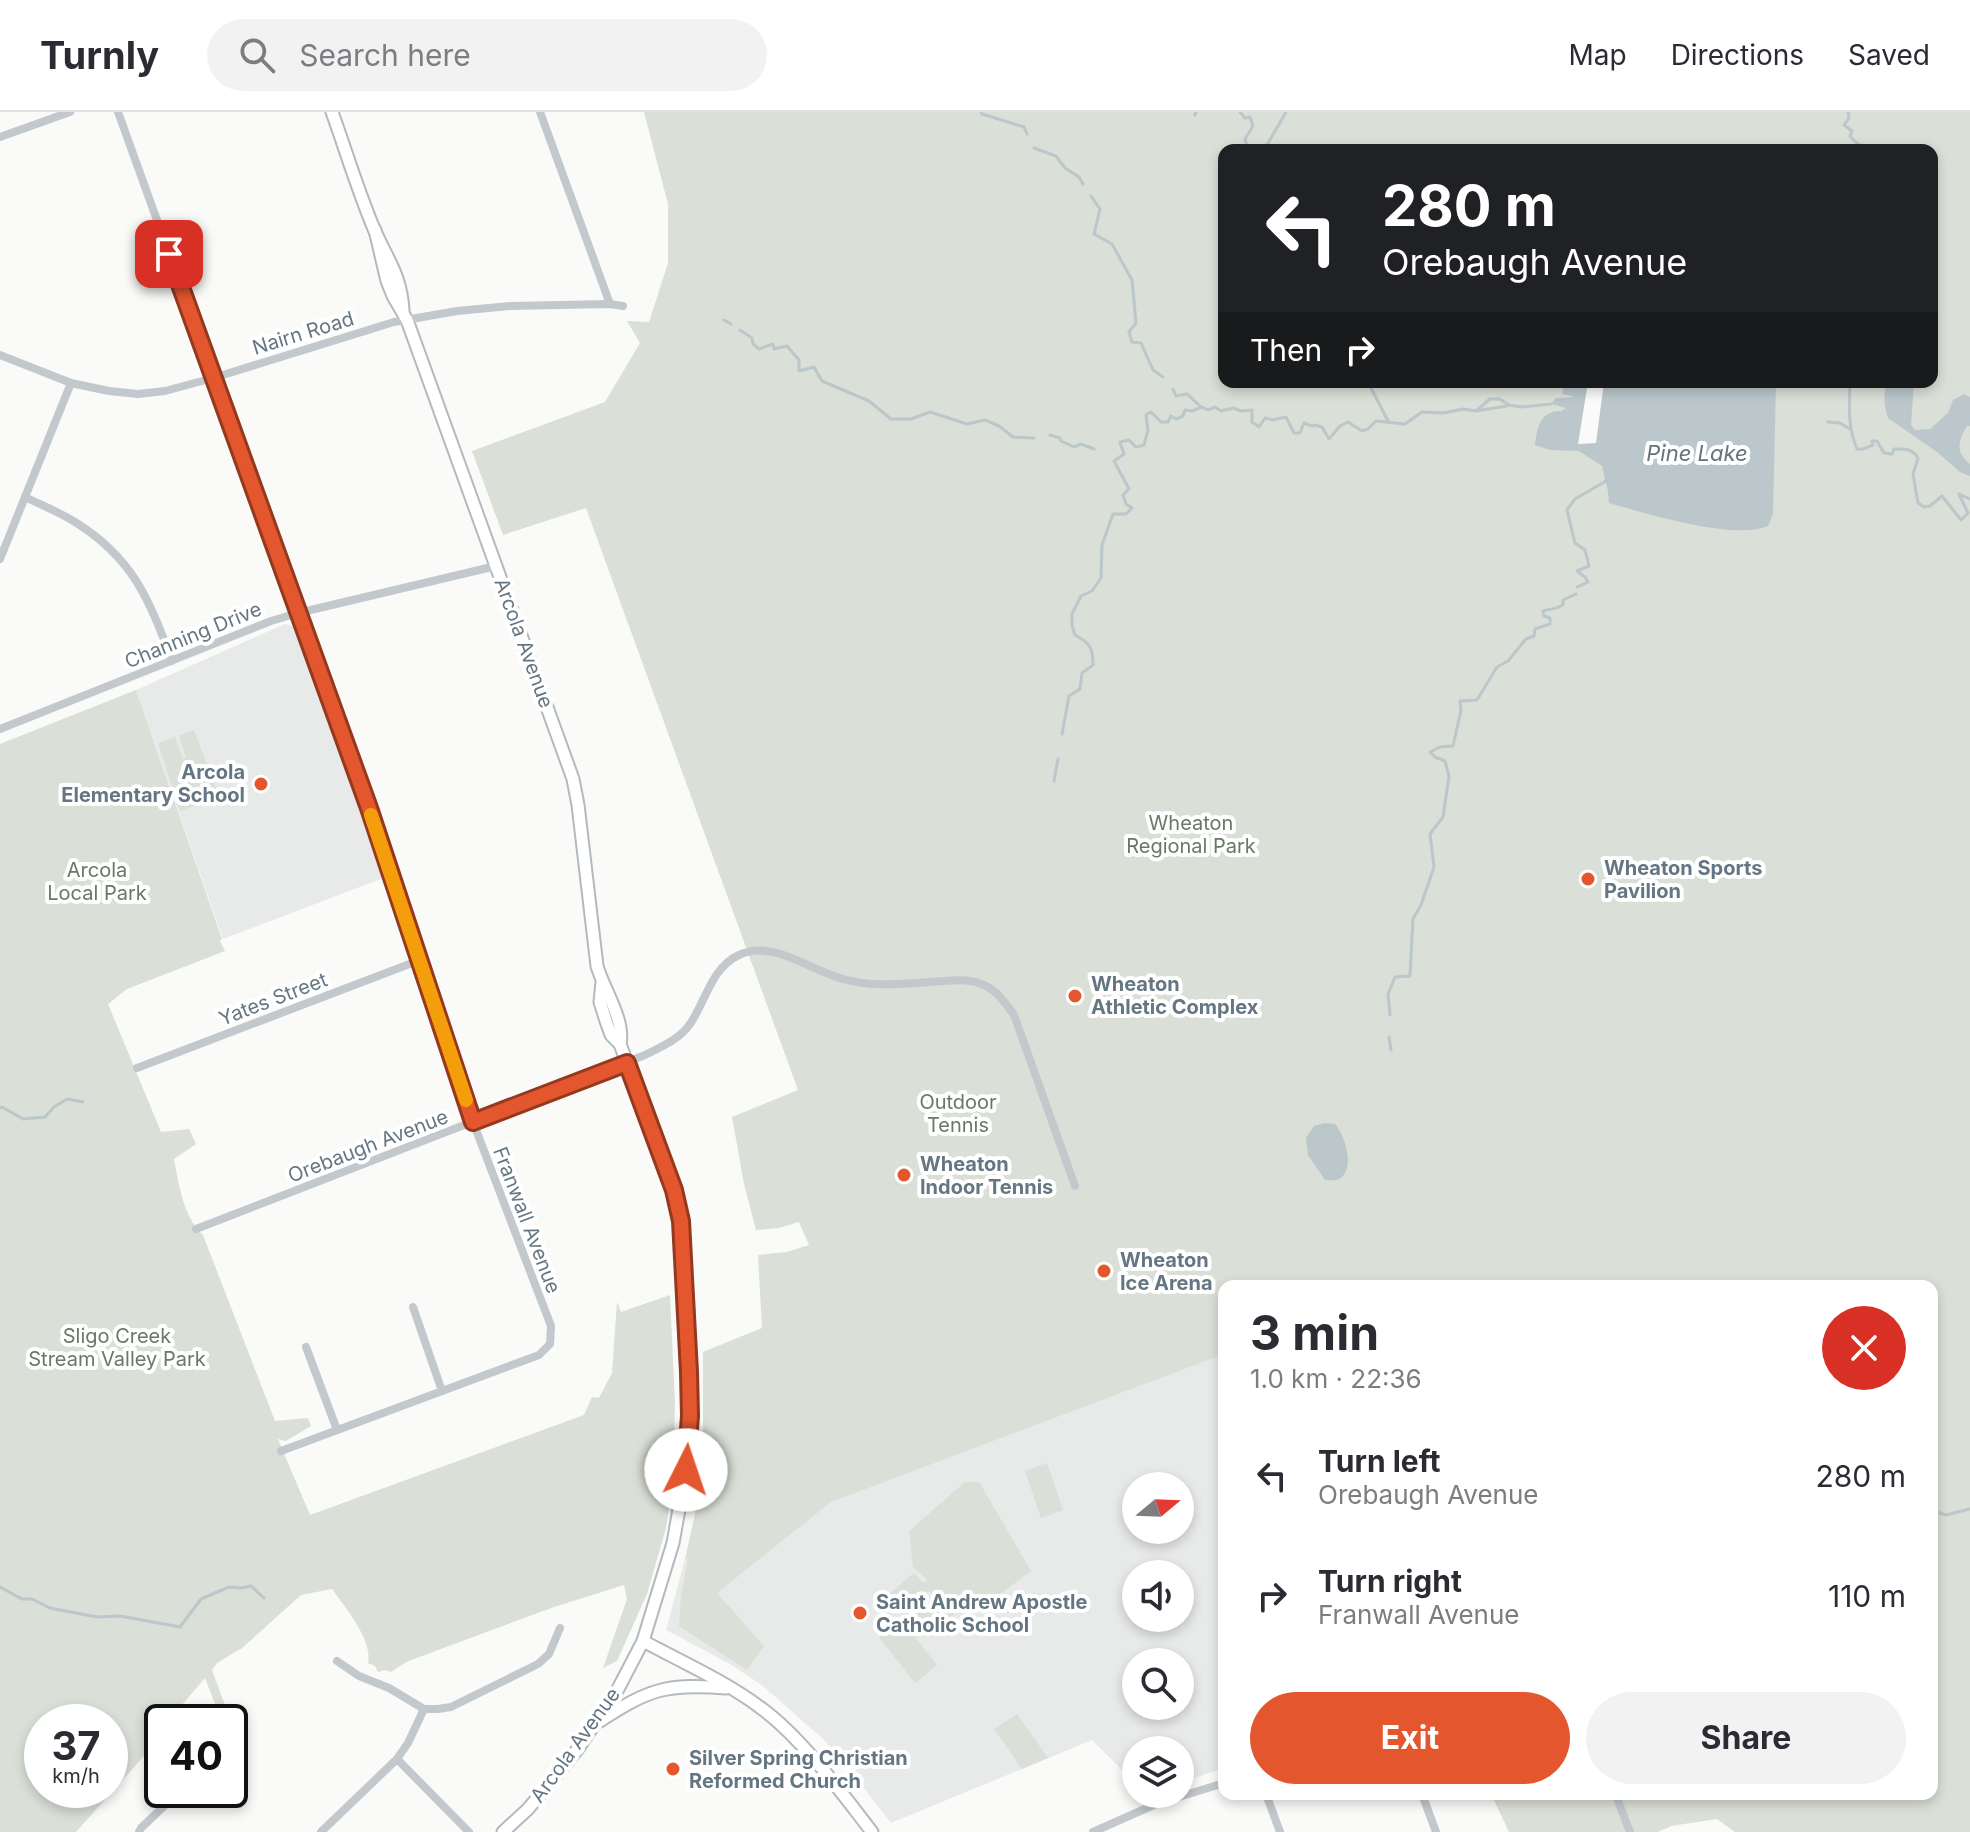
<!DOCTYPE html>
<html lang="en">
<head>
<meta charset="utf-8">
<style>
	:root { --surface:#fff; --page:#f2f2f3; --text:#2b2b33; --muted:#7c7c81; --line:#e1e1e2; --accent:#e4572e }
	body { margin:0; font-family:Inter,sans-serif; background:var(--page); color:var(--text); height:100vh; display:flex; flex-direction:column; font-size:30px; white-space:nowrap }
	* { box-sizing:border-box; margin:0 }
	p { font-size:26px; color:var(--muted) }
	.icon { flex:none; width:44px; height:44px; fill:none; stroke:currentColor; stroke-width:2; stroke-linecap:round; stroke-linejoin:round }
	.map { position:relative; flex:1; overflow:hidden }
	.drawer { position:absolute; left:1218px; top:1168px; width:720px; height:520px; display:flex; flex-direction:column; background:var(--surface); border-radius:16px; box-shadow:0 4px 12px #0003 }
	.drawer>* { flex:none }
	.banner { position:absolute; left:1218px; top:32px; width:720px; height:244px; border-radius:16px; box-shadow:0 4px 12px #0003; background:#202124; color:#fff; overflow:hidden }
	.needle { width:52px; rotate:71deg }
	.fabs { position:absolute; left:1122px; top:1360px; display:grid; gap:16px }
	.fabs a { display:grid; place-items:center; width:72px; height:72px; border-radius:50%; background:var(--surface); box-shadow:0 4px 12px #0003; font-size:40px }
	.speed { position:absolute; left:24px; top:1592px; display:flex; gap:16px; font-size:40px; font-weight:700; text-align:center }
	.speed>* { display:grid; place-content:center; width:104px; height:104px; border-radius:50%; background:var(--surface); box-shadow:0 4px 12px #0003; line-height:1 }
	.speed small { font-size:20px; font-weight:400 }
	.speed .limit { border:4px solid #111; border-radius:12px; background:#fff; color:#111 }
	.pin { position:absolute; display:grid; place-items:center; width:68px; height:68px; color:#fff; margin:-34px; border-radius:16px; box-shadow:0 4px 12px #0006 }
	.me { position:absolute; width:88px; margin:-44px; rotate:4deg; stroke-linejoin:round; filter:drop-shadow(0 0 6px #0008) }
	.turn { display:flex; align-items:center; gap:28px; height:168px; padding:0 32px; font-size:36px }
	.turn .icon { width:104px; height:104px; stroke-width:2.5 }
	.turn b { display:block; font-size:56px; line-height:68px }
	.then { display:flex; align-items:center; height:76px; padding:0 32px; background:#0003; gap:16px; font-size:30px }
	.round { display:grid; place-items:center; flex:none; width:84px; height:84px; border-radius:42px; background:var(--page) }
	.headline { display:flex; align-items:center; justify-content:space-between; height:136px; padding:0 32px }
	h1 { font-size:48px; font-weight:700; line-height:60px }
	.primary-button { display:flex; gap:16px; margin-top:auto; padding:16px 32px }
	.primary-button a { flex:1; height:92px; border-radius:48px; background:var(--accent); color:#fff; font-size:32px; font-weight:700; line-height:92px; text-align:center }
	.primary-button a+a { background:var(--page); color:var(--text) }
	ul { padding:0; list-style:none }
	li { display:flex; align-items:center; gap:24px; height:120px; padding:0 32px }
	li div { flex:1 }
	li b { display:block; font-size:30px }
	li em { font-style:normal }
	header { display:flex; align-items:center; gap:48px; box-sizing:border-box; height:112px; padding:0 40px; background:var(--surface); border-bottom:2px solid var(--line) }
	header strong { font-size:38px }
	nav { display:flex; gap:44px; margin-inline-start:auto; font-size:28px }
	.search { width:560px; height:72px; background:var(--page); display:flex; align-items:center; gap:20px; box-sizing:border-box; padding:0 28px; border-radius:44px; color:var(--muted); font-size:30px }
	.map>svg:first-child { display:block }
</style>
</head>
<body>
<header>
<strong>Turnly</strong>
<div class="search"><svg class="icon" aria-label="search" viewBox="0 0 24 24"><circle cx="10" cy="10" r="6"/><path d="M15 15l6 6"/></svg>Search here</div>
<nav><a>Map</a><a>Directions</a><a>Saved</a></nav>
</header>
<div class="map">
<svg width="1970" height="1720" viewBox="0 0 1970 1720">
	<rect width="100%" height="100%" fill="#fafaf8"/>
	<g fill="#e8e9e9" fill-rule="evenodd">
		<path d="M285 512 297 515 386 765 223 827 136 578Z"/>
		<path d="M1224 1226V1656L1180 1671V1638H1136V1672L1092 1628 891 1711 853 1662 823 1627 763 1574 730 1552 666 1518 685 1447ZM1136 1374H1180V1418H1136ZM1136 1462H1180V1506H1136ZM1136 1550H1180V1594H1136Z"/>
	</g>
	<g fill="#dadfd7" fill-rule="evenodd">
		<path d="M644 0H1970V1720H1735L1717 1707 1671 1714 1658 1720H1509L1491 1682H1932V1174H1224V1242L831 1390 717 1481 764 1534 747 1558 679 1514 681 1483 688 1447H685L697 1393 703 1349V1240L762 1216 758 1143 787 1140 809 1133 799 1110 779 1116 756 1118 744 1072 732 1005 798 978 586 396 503 423 472 339 605 290 640 231 627 209 649 210 668 151V92ZM1224 38H1932V270H1224Z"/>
		<path d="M136 578 222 827 220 829 225 839 127 877 108 892 161 1020 189 1017 196 1032 174 1047C179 1073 183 1104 203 1123L275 1309 308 1306 311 1314 286 1329 278 1327 310 1403 584 1303 592 1285 599 1286 612 1261 617 1190 621 1200 670 1183 675 1291 674 1330 678 1334 666 1416 647 1482 617 1549 603 1556 627 1487 624 1473 554 1495 406 1550 391 1560 385 1558 378 1560 375 1554 368 1551C373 1528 345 1495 332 1477L301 1483 241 1537H240L217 1551 212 1558 230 1607 222 1610 205 1566 181 1594 174 1610H162V1624L76 1720H0V632ZM42 1610H110V1678H42Z"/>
		<path d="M194 618 219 685 180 699 158 631 175 625 183 647 186 645 179 624Z"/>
		<path d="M1047 1351 1063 1398 1041 1406 1025 1359Z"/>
		<path d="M965 1370H979L1031 1459 996 1485 972 1488 950 1505 929 1479 925 1483 940 1500 917 1518 888 1483 914 1461 923 1471 927 1468 913 1455 909 1419Z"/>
		<path d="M901 1507 937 1553 915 1571 879 1525Z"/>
		<path d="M1017 1602 1048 1646 1022 1657 994 1617Z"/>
	</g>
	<g fill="#bbc7cb">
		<path d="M1574 270H1776L1773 402 1768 414C1734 429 1645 401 1609 391L1608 379 1602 354 1579 339 1550 338 1535 333C1537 320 1538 304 1553 300 1565 297 1555 303 1566 296L1551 292 1556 286 1575 285 1562 282 1564 273Z"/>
		<path d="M1887 270H1914L1911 313 1915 318 1930 317 1948 301 1953 288 1964 282 1970 285V314H1967C1958 329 1955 340 1970 352V364L1960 360 1937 340 1888 306C1884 293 1883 283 1887 270Z"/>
		<path d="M1325 1011 1335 1012C1345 1023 1356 1058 1339 1067 1335 1069 1329 1068 1325 1068L1308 1043 1306 1026 1314 1014Z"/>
	</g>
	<path fill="#fafaf8" d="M1588 270H1604L1596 331 1578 332Z"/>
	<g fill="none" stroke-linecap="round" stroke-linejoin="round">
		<g stroke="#bbc7cb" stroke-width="3">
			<path d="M981 0 982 2 1024 15 1027 22"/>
			<path d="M1240 0 1245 6 1250 5 1253 14 1245 27 1248 38"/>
			<path d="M1848 0 1849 6 1844 13 1852 19 1850 24C1854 30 1860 31 1863 38"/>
			<path d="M1195 3 1196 0"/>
			<path d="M1034 36 1056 44 1065 56 1079 65 1083 72"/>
			<path d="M1264 38 1286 0"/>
			<path d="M1091 84 1100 97 1094 122 1112 132 1132 168 1136 211 1129 220 1132 230 1141 231 1153 258 1163 265"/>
			<path d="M724 208 731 212"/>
			<path d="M740 218 752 226 753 232 759 237 773 232 774 237 787 234 799 248V259L814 255 822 269 869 289 891 307H911L930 300 967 312 985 308 999 314 1013 325 1034 326"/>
			<path d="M1368 270 1388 309"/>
			<path d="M1852 270 1850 272C1849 295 1848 316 1857 337H1863L1873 333 1872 329H1877L1884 341 1892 342 1894 337C1904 337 1912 336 1918 346L1913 362 1918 391 1924 395 1930 394 1942 384 1961 408 1968 401 1959 382 1970 387"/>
			<path d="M1173 277 1176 284 1187 282 1200 294"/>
			<path d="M1476 299 1507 294"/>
			<path d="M1828 310 1840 311 1850 317"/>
			<path d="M1050 323 1060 326 1061 329 1074 335 1081 332 1094 337"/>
			<path d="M1577 475 1588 470 1585 465 1577 459 1589 454 1585 438 1575 431 1567 398 1575 387 1606 369"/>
			<path d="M1062 622 1069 584 1080 577 1082 561 1093 553C1093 536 1090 531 1075 523L1072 514V502L1081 484 1092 479 1101 466 1102 433 1113 402H1126L1132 396 1126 392 1123 383 1129 377 1114 349 1124 342 1120 330 1129 328 1136 335 1144 333 1148 318 1146 303 1151 300 1161 310H1168L1171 304 1176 307 1183 304 1185 298 1192 299 1202 295 1208 298 1215 295 1221 299 1233 296 1241 299 1252 298V310L1259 315 1265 306 1273 308 1286 305 1294 321H1300L1304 311 1312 314 1315 313 1322 315 1329 327 1340 314 1348 310 1362 319 1368 317 1376 309 1405 312 1422 300 1444 301 1463 297 1476 299 1490 287H1500L1509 293 1522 295 1551 292"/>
			<path d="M1054 669 1058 647"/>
			<path d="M1390 903 1388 882 1395 865 1410 864 1413 807 1421 793 1434 755 1430 722 1443 705 1449 664 1445 649 1435 645 1430 640 1440 635 1453 634 1461 598 1460 589 1477 588 1497 555 1508 549 1526 527 1534 524 1535 517 1550 512V506L1544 504 1543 499C1551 496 1553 499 1563 493V488L1576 482"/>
			<path d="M1389 925 1391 938"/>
			<path d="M0 996 2 995 23 1007 45 1005 54 995 67 987 83 990"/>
			<path d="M1932 1406 1937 1400 1946 1403 1970 1397"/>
			<path d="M0 1475 22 1487H32L50 1496 97 1505 120 1504 180 1515 201 1487 229 1475 241 1476 251 1474 264 1486"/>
		</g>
		<g stroke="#b3babf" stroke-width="15">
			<g id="secondary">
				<path d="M332 0C346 39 358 79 374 117 387 147 401 163 403 198"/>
				<path d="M375 118 387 169 393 184 407 208 573 667 578 693 597 854C604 878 625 908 620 932"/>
				<path d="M643 1529C682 1550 725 1569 761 1596 802 1626 841 1680 872 1720"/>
				<path d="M600 1609C649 1577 667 1571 726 1576"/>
				<path d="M503 1720 528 1697 577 1638 618 1577 643 1529 673 1431 686 1358 690 1304 689 1260 681 1109 674 1078 627 951 620 932 611 923 606 909 600 890 602 870"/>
			</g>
		</g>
		<g stroke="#c3c8cc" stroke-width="8">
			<path d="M118 0 369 696 473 1010 551 1214 550 1232 539 1243 281 1339"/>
			<path d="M540 0 610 192"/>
			<path d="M0 25 70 0"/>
			<path d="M0 243 71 271 109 279 138 282 165 279 213 266 394 210 457 199 511 194 610 192 623 194"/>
			<path d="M25 385C41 393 59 400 75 410 133 446 149 487 172 549"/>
			<path d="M0 447 71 271"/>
			<path d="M0 617 271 509 298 501 496 454"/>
			<path d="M137 956 420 848"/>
			<path d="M196 1117 645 943C661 935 680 927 690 912 706 889 711 856 739 843 774 827 810 859 843 867 871 875 901 872 929 870 946 869 968 865 984 873 998 879 1005 891 1014 903L1075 1074"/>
			<path d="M413 1195 442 1279"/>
			<path d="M306 1235 337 1318"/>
			<path d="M337 1549 359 1564 389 1576 424 1597H438L451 1595 538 1552 549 1542 560 1516"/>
			<path d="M230 1631 234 1627"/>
			<path d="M397 1647 469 1720"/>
			<path d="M1266 1682 1280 1720"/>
			<path d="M1422 1682 1436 1720"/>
			<path d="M1614 1682 1616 1684 1630 1720"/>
			<path d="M139 1720 141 1716 181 1678"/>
			<path d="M321 1720 397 1647 408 1631 424 1597"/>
			<path d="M1093 1720 1156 1692 1224 1671"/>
		</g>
		<use href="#secondary" stroke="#fff" stroke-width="11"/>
	</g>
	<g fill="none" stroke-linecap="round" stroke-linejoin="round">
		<g stroke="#94391e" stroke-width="20">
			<path id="route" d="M169 142 369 696 473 1010 627 951 674 1078 681 1109 689 1260 690 1304 686 1358"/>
		</g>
		<use href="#route" stroke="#e4572e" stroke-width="14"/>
		<path stroke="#f59e0b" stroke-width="14" d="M371 703 466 988"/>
	</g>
	<g fill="#e4572e" stroke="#fff" stroke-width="3">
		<circle cx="261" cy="672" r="8"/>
		<circle cx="1588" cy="767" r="8"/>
		<circle cx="1075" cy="884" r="8"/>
		<circle cx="904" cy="1063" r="8"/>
		<circle cx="1104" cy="1159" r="8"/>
		<circle cx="860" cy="1501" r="8"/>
		<circle cx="673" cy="1657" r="8"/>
	</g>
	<g text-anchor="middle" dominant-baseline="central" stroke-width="8" stroke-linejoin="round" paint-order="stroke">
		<g font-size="20" fill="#657683" stroke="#fff">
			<text transform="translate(303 221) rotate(-17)">Nairn Road</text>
			<text transform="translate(193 523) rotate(-22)">Channing Drive</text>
			<text transform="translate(524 531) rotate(70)">Arcola Avenue</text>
			<text transform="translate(273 887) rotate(-21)">Yates Street</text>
			<text transform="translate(368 1034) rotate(-21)">Orebaugh Avenue</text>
			<text transform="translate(527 1108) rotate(69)">Franwall Avenue</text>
			<text transform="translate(575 1633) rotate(-54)">Arcola Avenue</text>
		</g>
		<g font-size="20" font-weight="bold" fill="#657683" stroke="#fff" text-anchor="start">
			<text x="245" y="660" text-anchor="end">Arcola<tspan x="245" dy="23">Elementary School</tspan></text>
			<text x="1604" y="756">Wheaton Sports<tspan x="1604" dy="23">Pavilion</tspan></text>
			<text x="1091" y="872">Wheaton<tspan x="1091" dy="23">Athletic Complex</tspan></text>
			<text x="920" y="1052">Wheaton<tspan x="920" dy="23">Indoor Tennis</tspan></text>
			<text x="1120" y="1148">Wheaton<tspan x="1120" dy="23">Ice Arena</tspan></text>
			<text x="876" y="1490">Saint Andrew Apostle<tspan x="876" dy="23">Catholic School</tspan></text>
			<text x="689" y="1646">Silver Spring Christian<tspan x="689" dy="23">Reformed Church</tspan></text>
		</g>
		<g font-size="20" fill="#687a64" stroke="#fff">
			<text x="1191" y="711">Wheaton<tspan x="1191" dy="23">Regional Park</tspan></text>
			<text x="97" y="758">Arcola<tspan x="97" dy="23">Local Park</tspan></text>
			<text x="958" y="990">Outdoor<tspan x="958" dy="23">Tennis</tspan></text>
			<text x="117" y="1224">Sligo Creek<tspan x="117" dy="23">Stream Valley Park</tspan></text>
		</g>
		<g font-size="22" font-style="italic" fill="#60757c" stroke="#fff">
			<text x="1697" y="341">Pine Lake</text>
		</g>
	</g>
</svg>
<div class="fabs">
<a><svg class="needle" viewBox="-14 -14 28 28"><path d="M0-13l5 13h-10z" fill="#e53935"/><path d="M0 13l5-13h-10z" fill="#7c7c81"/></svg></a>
<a><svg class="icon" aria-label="sound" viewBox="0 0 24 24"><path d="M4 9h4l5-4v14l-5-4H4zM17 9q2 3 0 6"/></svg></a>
<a><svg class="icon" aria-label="search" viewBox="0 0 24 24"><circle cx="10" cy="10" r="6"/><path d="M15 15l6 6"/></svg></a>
<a><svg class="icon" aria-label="layers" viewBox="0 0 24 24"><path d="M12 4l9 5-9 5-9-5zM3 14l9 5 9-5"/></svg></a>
</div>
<div class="speed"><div>37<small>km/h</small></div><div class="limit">40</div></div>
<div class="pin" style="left:169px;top:142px;background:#d93025"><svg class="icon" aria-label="arrive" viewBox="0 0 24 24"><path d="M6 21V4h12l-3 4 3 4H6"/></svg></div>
<svg class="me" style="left:686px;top:1358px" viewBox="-20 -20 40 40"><circle r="19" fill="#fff"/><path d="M0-13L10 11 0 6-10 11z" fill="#e4572e"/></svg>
<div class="banner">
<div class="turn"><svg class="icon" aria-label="left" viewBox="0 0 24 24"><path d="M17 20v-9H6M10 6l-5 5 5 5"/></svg><div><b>280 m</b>Orebaugh Avenue</div></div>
<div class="then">Then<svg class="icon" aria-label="right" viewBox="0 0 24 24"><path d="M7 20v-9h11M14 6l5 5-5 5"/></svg></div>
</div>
<section class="drawer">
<div class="headline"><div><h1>3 min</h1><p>1.0 km · 22:36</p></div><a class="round" style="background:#d93025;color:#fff"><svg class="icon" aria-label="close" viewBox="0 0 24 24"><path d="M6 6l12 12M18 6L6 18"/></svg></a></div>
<ul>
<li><svg class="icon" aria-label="left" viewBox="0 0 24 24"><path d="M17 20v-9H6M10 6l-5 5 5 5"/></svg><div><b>Turn left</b><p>Orebaugh Avenue</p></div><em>280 m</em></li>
<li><svg class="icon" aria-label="right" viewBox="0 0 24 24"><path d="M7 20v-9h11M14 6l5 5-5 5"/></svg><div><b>Turn right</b><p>Franwall Avenue</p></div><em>110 m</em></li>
</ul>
<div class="primary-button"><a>Exit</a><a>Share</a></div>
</section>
</div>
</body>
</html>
